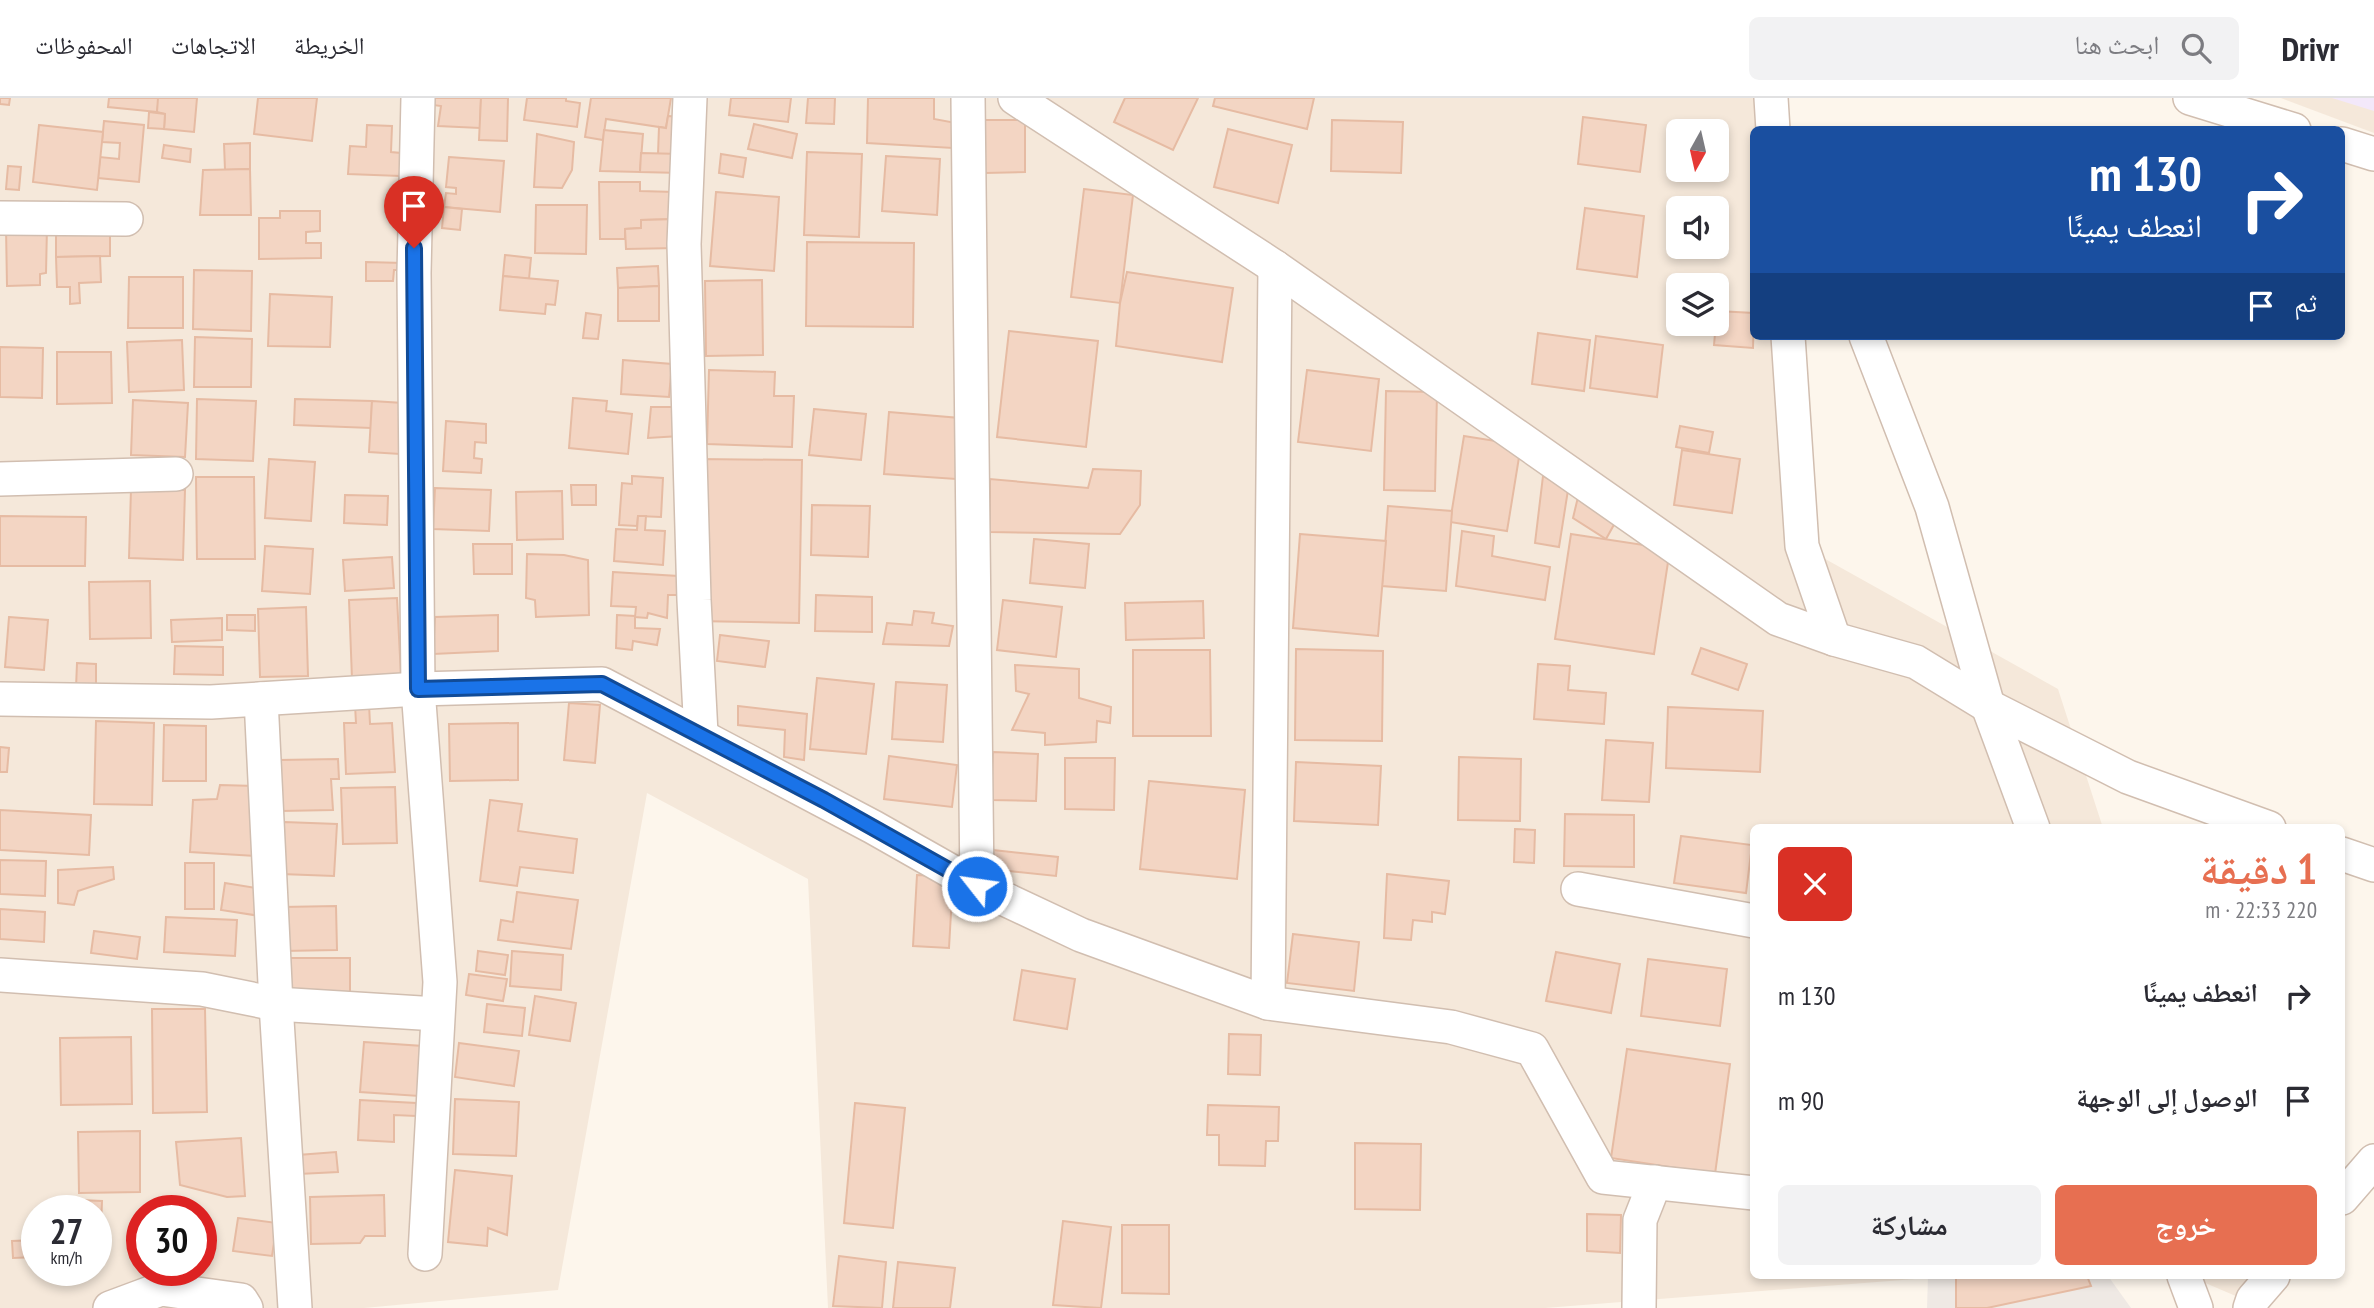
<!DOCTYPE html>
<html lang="ar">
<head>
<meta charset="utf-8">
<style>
	:root { --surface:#fff; --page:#f2f2f3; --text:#2b2b33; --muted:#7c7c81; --line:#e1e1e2; --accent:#e76f51 }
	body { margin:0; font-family:"PT Sans Narrow","Noto Naskh Arabic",sans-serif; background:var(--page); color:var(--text); direction:rtl; height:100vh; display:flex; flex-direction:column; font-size:26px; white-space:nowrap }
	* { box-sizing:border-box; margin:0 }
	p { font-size:23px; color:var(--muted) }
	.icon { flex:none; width:38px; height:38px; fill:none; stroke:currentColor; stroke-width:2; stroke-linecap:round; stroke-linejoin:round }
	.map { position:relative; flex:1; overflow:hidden; direction:ltr }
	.sheet { position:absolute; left:1750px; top:726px; width:595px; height:455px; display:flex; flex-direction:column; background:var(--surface); border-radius:10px; box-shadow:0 4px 10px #0003; direction:rtl }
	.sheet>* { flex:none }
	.top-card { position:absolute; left:1750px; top:28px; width:595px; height:214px; border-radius:10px; box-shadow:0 4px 10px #0003; direction:rtl; background:#1a4fa0; color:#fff; overflow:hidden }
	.needle { width:46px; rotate:188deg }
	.fabs { position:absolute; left:1666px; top:21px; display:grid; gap:14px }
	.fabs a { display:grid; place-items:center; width:63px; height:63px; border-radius:10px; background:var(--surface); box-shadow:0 4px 10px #0003; font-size:35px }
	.speed { position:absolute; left:21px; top:1097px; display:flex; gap:14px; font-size:35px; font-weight:700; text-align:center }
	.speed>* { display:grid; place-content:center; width:91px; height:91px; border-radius:50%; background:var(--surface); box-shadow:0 4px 10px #0003; line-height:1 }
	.speed small { font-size:18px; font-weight:400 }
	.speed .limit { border:10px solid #d22; background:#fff; color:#111 }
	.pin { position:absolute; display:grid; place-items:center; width:60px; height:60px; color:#fff; margin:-72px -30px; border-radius:50% 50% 50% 0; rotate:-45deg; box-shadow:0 0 7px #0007 }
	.pin .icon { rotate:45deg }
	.me { position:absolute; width:77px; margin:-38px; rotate:300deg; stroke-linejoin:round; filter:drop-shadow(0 0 5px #0008) }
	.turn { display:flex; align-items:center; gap:24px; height:147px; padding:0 28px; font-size:32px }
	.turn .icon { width:91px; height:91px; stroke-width:2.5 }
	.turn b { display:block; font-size:49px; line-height:60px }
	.then { display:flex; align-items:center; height:66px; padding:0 28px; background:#0003; gap:14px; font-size:26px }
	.round { display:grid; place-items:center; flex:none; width:74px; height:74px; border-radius:10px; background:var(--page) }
	.overview { display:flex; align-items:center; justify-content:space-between; height:119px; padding:0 28px }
	h1 { font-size:42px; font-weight:700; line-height:52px; color:var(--accent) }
	.cta { display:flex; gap:14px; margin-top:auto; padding:14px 28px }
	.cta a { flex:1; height:80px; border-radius:10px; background:var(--accent); color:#fff; font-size:28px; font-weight:700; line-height:80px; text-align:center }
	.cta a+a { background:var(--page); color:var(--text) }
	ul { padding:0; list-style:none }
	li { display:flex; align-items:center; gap:21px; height:105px; padding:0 28px }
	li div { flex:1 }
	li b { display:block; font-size:26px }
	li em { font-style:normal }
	header { display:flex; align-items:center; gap:42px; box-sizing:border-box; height:98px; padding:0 35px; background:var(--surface); border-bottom:2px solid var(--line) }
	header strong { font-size:33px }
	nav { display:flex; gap:38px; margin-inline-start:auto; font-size:24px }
	.search { width:490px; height:63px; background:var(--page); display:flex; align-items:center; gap:18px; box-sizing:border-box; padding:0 24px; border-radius:10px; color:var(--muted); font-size:26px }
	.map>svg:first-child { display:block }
</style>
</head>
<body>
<header>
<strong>Drivr</strong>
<div class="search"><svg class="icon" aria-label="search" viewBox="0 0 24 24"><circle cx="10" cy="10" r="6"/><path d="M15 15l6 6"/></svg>ابحث هنا</div>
<nav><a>الخريطة</a><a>الاتجاهات</a><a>المحفوظات</a></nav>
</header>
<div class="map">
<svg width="2374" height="1210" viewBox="0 0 2374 1210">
	<rect width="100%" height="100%" fill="#fdf6ec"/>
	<g fill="#f5e8da" fill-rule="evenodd">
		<path d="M0 0H1785L1780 31 1754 32V238H1788L1802 448 2058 591 2103 730H1754V1178H1916L1915 1181 1545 1210H828L808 781 647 695 558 1192 364 1210H0ZM1678 33H1717V72H1678ZM1678 110H1717V149H1678ZM1678 187H1717V226H1678ZM37 1113H96V1172H37ZM142 1113H201V1172H142Z"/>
		<path d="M2281 0H2374V35Z"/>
		<path d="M2189 1178H2249L2259 1208Z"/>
	</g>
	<path fill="#efe9e4" d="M1928 1178H2108L2131 1210H1927Z"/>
	<path fill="#f3e8fa" d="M2332 0H2374V13Z"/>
	<g fill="#f3d5c3" stroke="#e6bba3" stroke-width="2">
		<path d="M0 0H10L9 7 0 6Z"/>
		<path d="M109 0H159L157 14 108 9Z"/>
		<path d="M158 0H197L194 34 164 31 165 16 157 14Z"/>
		<path d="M258 0H317L312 43 254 36Z"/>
		<path d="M434 0H481L480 30 438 28 441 8 433 7Z"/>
		<path d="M481 0H508L507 43 479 42Z"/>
		<path d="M527 0H566V3L580 5 577 29 524 22Z"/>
		<path d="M591 0H671L666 30 606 21 603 42 585 39Z"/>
		<path d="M731 0H791L788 24 729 17Z"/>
		<path d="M808 0H835L834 26 806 25Z"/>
		<path d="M868 0H934V21L956 25 953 50 867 45Z"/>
		<path d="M1125 0H1198L1173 52 1114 24Z"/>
		<path d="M1215 0H1314L1307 31 1213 8Z"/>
		<path d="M149 14 165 16 164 31 148 30Z"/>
		<path d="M668 18 682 19 681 56H658L659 29 666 30Z"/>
		<path d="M1583 19 1646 27 1640 74 1578 66Z"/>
		<path d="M985 22H1025V74L985 75Z"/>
		<path d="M1332 22 1403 24 1401 75 1331 73Z"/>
		<path d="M104 23 144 27 139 84 98 80 100 59 119 61 120 45 102 44Z"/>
		<path d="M754 26 797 36 792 60 748 51Z"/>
		<path d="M39 27 103 34 97 92 33 84Z"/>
		<path d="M367 27 392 28 391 54 401 55 400 78 348 76 350 48 366 49Z"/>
		<path d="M1228 31 1292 47 1278 105 1214 89Z"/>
		<path d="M604 32 643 36 640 74 600 73Z"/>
		<path d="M537 36 574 44 572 72 562 90 534 89Z"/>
		<path d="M250 45V71L225 72 224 46Z"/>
		<path d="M164 47 191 51 190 64 162 60Z"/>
		<path d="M807 54 862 56 859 139 804 137Z"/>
		<path d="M641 55 681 56V75L640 74Z"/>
		<path d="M721 56 746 60 743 79 719 75Z"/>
		<path d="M886 58 940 61 937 117 882 113Z"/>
		<path d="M449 59 504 63 500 114 444 109 446 95 456 96V90L446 89Z"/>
		<path d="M8 68 21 69 19 92 6 91Z"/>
		<path d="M250 71 251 117H200L203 72Z"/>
		<path d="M599 84H640V93L675 94 677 121 641 122V130L625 131V141H600Z"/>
		<path d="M1084 91 1133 97 1120 205 1071 199Z"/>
		<path d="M716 94 779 99 774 173 710 168Z"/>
		<path d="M536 107H587L586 156 535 155Z"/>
		<path d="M444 109 462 111 460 132 442 130Z"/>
		<path d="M1585 110 1644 118 1637 179 1577 171Z"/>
		<path d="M280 113H320V133L306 134V145H321V160L259 161V120H280Z"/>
		<path d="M677 121V150L626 151 625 131 641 130V122Z"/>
		<path d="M47 129 46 175 40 176V187L7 188 6 130Z"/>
		<path d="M56 129H110V158L56 159Z"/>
		<path d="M807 144 914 145 913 229 806 228Z"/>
		<path d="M505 157 531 160 529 181 503 178Z"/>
		<path d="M100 158 101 184 79 185 80 205 70 206V189H57L56 159Z"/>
		<path d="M366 164 403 165V172H394L393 183H366Z"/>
		<path d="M658 168 659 188 618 190 617 170Z"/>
		<path d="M194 172 252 173 251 233 193 231Z"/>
		<path d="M1127 174 1233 190 1222 264 1116 248 1120 205Z"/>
		<path d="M503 178 558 183 555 207 546 206 545 216 500 212Z"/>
		<path d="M129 179H183V230H128Z"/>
		<path d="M762 182 763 257 706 258 705 183Z"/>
		<path d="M659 188V223H618V190Z"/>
		<path d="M270 196 332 199 330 249 268 248Z"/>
		<path d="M1717 213 1754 215 1753 250 1714 247Z"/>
		<path d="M586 215 601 217 598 241 583 240Z"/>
		<path d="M1009 233 1098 243 1086 349 997 339Z"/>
		<path d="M1538 235 1590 242 1584 293 1532 286Z"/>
		<path d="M1596 238 1663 247 1657 299 1590 290Z"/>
		<path d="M195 239 252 241 251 289H194Z"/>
		<path d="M182 242 184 292 129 294 127 244Z"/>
		<path d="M0 249 43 250 42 300 0 299Z"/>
		<path d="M57 254H111L112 305 57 306Z"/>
		<path d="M623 262 672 266 669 299 621 296Z"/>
		<path d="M709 272 775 274 774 298H794L792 349 707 346Z"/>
		<path d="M1307 272 1379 281 1371 353 1298 344Z"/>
		<path d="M1386 293 1437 294 1435 393 1384 392Z"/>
		<path d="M573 300 607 303 606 313 632 316 628 356 569 350Z"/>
		<path d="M197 301 256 303 253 363 196 361Z"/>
		<path d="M295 301 372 303 371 330 294 327Z"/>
		<path d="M133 302 188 305 185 359 131 357Z"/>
		<path d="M372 303 403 305 400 356 369 354Z"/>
		<path d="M651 309H679L680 338 648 340Z"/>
		<path d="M814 311 866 316 861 362 809 357Z"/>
		<path d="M889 314 960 320 956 381 884 376Z"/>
		<path d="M446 323 486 326V345L475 344 474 360 482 361 481 375 443 373Z"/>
		<path d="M1680 328 1713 334 1709 355 1676 349Z"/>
		<path d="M1464 338 1521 347 1507 433 1450 424Z"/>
		<path d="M1682 352 1740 361 1732 415 1674 407Z"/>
		<path d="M269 361 315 364 311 423 265 420Z"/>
		<path d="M698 361 802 362 799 525 695 523Z"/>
		<path d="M1093 371 1141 373 1140 407 1120 436 990 434V381L1088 390Z"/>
		<path d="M632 378 663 380 661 419 638 418 637 428 619 427 622 385 632 386Z"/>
		<path d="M1543 378 1568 392 1559 449 1535 445Z"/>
		<path d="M196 379H254L255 461H197Z"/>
		<path d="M571 387H596V407H572Z"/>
		<path d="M435 390 491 392 489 433 433 431Z"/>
		<path d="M131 391 185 392 183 462 129 460Z"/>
		<path d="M562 393 563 441 517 442 516 394Z"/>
		<path d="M345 397 388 398 387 427 344 425Z"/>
		<path d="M1578 399 1616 423 1606 441 1573 420Z"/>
		<path d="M812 407 870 408 868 459 811 457Z"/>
		<path d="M1388 408 1452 413 1446 493 1382 488Z"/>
		<path d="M0 418 86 419 85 468H0Z"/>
		<path d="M638 418H646L645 432 665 433 663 467 614 463 616 431 637 432Z"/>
		<path d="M1462 433 1494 438 1492 458 1550 469 1545 502 1456 488Z"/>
		<path d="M1300 436 1386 443 1378 538 1293 530Z"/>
		<path d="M1571 436 1670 451 1654 556 1555 541Z"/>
		<path d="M1034 441 1089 446 1085 490 1030 485Z"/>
		<path d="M473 446H512V476H474Z"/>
		<path d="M265 448 313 451 310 496 262 493Z"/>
		<path d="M527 456 564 457 588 462 589 517 536 519 535 502 526 500Z"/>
		<path d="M392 459 394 490 345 493 343 462Z"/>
		<path d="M613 474 678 478 677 497H668L667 520 648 515 647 520 635 519 636 509 611 508Z"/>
		<path d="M150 483 151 540 90 541 89 484Z"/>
		<path d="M816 497 872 499V534L815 533Z"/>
		<path d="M397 500 401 578 352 581 349 502Z"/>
		<path d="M1003 502 1062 509 1056 559 997 552Z"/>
		<path d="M1203 503 1204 540 1126 542 1125 505Z"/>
		<path d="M306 509 308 578 260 579 258 511Z"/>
		<path d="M914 513 934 515 932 525 953 528 949 548 883 546 887 525 912 527Z"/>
		<path d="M227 517H255V533L227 532Z"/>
		<path d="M498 517V553L433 556 435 519Z"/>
		<path d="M617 517 635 518V530L660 531 657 547 633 543 632 552 616 550Z"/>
		<path d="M9 519 48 522 44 572 5 569Z"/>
		<path d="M222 520V542L172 544 171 522Z"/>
		<path d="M720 537 769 543 765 569 717 563Z"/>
		<path d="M175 548 223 549V577L174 576Z"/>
		<path d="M1701 550 1747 566 1738 592 1692 576Z"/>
		<path d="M1296 551 1383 553 1382 643 1295 642Z"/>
		<path d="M1133 552H1210L1211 638H1133Z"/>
		<path d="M77 565 96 566V590H76Z"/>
		<path d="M1538 566 1570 568 1568 592 1606 595 1604 626 1534 621Z"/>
		<path d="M1015 567 1079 571V600L1111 609 1110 625 1097 623 1096 644 1045 647V635L1012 632 1029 596 1016 593Z"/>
		<path d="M817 580 874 586 866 656 810 651Z"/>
		<path d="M896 584 947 587 943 644 892 641Z"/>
		<path d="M569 605 600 607 595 665 564 662Z"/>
		<path d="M369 606 370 626 392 625 395 674 346 676 344 625H356L355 607Z"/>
		<path d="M738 608 807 616 804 662 784 659 785 632 738 627Z"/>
		<path d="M1668 609 1763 613 1760 674 1666 670Z"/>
		<path d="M96 623 154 625 152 707 94 706Z"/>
		<path d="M518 625V682L450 683 449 626Z"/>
		<path d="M164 627 206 628V683H163Z"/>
		<path d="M1606 642 1653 645 1649 704 1602 702Z"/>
		<path d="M0 649 9 650 7 674H0Z"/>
		<path d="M993 654 1038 656 1036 703 991 702Z"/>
		<path d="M889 658 957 667 952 709 884 701Z"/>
		<path d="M1459 659 1521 661 1520 723 1458 722Z"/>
		<path d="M1065 660H1115L1114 712 1065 711Z"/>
		<path d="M338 661 339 681H331L333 712 281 713 279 662Z"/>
		<path d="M1296 664 1381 668 1378 727 1294 723Z"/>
		<path d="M1149 683 1245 692 1237 781 1140 771Z"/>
		<path d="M220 687 255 688 258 758 190 754 193 702 217 701Z"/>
		<path d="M395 689 397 745 343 746 341 690Z"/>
		<path d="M490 702 522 706 518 733 577 741 573 775 520 769 517 788 480 783Z"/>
		<path d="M0 712 91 717 89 757 0 752Z"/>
		<path d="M1565 716 1634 717V769L1564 768Z"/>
		<path d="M284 724 337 726 334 778 281 776Z"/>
		<path d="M1515 731 1535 732 1534 765 1514 764Z"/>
		<path d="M1681 738 1752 747 1746 795 1674 785Z"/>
		<path d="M993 752 1058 759 1056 778 991 771Z"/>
		<path d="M0 762 46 763 45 798 0 796Z"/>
		<rect x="185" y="765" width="29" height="46"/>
		<path d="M113 769 114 781 78 793 74 807 58 805V772Z"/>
		<path d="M1387 776 1449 783 1445 816 1432 814V824L1413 822 1411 842 1384 840Z"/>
		<path d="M917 777 953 779 949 850 913 848Z"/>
		<path d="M225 785 263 791 260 818 221 812Z"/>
		<path d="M517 794 578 802 571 851 498 842 501 822 513 824Z"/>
		<path d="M336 808 337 852 283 853 282 809Z"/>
		<path d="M0 811 45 814 44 844 0 841Z"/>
		<path d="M166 819 237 822 235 858 164 854Z"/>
		<path d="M94 833 140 839 137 861 91 855Z"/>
		<path d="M1293 836 1359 844 1354 893 1287 885Z"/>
		<path d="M478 853 508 857 505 877 476 873Z"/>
		<path d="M512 853 563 857 561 892 510 888Z"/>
		<path d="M1556 854 1620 866 1611 915 1546 903Z"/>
		<rect x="286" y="860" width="64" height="35"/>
		<path d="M1648 861 1727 871 1720 928 1641 918Z"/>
		<path d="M1022 872 1075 881 1067 931 1014 922Z"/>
		<path d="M469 876 507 881 503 903 466 897Z"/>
		<path d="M535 898 576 905 570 943 529 937Z"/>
		<path d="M487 906 525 910 522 938 484 934Z"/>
		<path d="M152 911H205L207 1014 153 1015Z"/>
		<path d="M1229 936 1261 937 1260 977 1228 976Z"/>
		<path d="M131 939 132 1006 61 1007 60 940Z"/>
		<path d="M364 944 423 948 419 998 360 994Z"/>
		<path d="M459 945 519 953 514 988 455 979Z"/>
		<path d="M1627 951 1730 966 1715 1076 1611 1060Z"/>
		<path d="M455 1001 519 1004 516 1058 453 1056Z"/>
		<path d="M360 1002 416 1005V1018L394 1017V1044L358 1042Z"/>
		<path d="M855 1005 905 1010 893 1130 844 1125Z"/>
		<path d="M1208 1007 1279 1009 1278 1043H1266L1265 1068 1219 1067V1037H1207Z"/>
		<path d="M140 1033V1094L79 1095 78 1034Z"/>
		<path d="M241 1040 245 1098 227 1099 180 1087 176 1044Z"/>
		<path d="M1355 1045 1421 1046 1420 1112 1355 1111Z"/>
		<path d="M336 1054 338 1074 299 1076 298 1057Z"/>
		<path d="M455 1072 512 1078 507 1137 488 1130 487 1148 448 1144Z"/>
		<path d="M384 1097 385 1138H365L360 1145 311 1146 310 1099Z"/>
		<path d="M80 1102 102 1103 101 1130H96V1113H79Z"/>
		<path d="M1587 1116 1621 1117 1620 1155 1587 1153Z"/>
		<path d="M238 1120 277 1125 272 1158 233 1153Z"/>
		<path d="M1063 1123 1111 1129 1101 1210 1053 1207Z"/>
		<path d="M1122 1127H1169V1196L1122 1195Z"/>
		<path d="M37 1142V1159L13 1160 12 1143Z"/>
		<path d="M839 1158 886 1164 882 1210 833 1208Z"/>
		<path d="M898 1164 955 1170 950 1210H893Z"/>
		<path d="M1956 1178H2087L2091 1188 1987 1210H1956Z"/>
	</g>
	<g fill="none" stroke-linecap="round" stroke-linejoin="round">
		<g stroke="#d1beb0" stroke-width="36">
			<g id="minor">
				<path d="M418 0 414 175 418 591 440 884 425 1156"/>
				<path d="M690 0 684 146 694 502 701 636"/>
				<path d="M968 0 977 788"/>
				<path d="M1015 0 1275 169 1778 521 1834 541 1916 564 1988 608 2128 679 2269 730"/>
				<path d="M1771 0 1773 32"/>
				<path d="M2190 0 2294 32"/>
				<path d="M2342 46 2374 56"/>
				<path d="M0 120 126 121"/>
				<path d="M1788 238 1802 448 1834 541"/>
				<path d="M1866 238 1932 409 1988 608 2033 730"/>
				<path d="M0 381 176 376"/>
				<path d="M0 601 211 604 418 591 602 586 873 729 977 788 1081 837 1268 905 1451 929 1532 951 1603 1079 1754 1095"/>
				<path d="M261 601 276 906 295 1210"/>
				<path d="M2342 756 2374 767"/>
				<path d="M1578 791 1754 823"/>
				<path d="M0 877 202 891 276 906 437 916"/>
				<path d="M1268 905 1275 169"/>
				<path d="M2342 1100 2374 1063"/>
				<path d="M2184 1178 2196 1210"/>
				<path d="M110 1210 161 1191 241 1202 246 1210"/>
				<path d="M1639 1210 1640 1122 1655 1084"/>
				<path d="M2250 1210 2253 1201 2273 1178"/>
			</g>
		</g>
		<use href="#minor" stroke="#fff" stroke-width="33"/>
	</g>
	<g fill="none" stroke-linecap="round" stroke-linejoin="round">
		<g stroke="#114b97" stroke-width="18">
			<path id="route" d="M414 150 418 591 602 586 824 702 977 788"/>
		</g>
		<use href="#route" stroke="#1a73e8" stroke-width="12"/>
	</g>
</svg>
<div class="fabs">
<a><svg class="needle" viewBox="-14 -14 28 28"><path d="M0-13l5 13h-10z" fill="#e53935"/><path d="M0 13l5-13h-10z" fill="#7c7c81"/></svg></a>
<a><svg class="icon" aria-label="sound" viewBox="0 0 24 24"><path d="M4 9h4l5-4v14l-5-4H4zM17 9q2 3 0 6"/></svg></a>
<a><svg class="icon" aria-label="layers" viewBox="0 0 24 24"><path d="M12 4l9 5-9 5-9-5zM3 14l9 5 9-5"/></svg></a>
</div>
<div class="speed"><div>27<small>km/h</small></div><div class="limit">30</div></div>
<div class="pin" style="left:414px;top:150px;background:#d93025"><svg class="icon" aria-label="arrive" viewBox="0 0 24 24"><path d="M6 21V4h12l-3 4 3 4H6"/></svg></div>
<svg class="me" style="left:977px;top:788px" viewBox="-20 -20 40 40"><circle r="17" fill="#1a73e8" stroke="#fff" stroke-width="3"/><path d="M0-11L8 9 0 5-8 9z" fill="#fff"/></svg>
<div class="top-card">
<div class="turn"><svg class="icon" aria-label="right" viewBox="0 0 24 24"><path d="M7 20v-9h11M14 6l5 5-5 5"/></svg><div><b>130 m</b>انعطف يمينًا</div></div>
<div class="then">ثم<svg class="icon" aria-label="arrive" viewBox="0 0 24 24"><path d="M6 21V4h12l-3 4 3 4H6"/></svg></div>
</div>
<section class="sheet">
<div class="overview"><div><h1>1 دقيقة</h1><p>220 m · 22:33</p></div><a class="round" style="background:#d93025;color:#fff"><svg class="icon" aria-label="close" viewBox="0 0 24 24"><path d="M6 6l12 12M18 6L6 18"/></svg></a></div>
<ul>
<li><svg class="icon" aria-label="right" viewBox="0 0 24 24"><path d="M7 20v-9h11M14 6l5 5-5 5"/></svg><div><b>انعطف يمينًا</b></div><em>130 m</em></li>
<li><svg class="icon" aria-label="arrive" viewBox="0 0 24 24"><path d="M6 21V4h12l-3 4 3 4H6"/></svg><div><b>الوصول إلى الوجهة</b></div><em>90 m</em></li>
</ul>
<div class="cta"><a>خروج</a><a>مشاركة</a></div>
</section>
</div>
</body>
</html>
